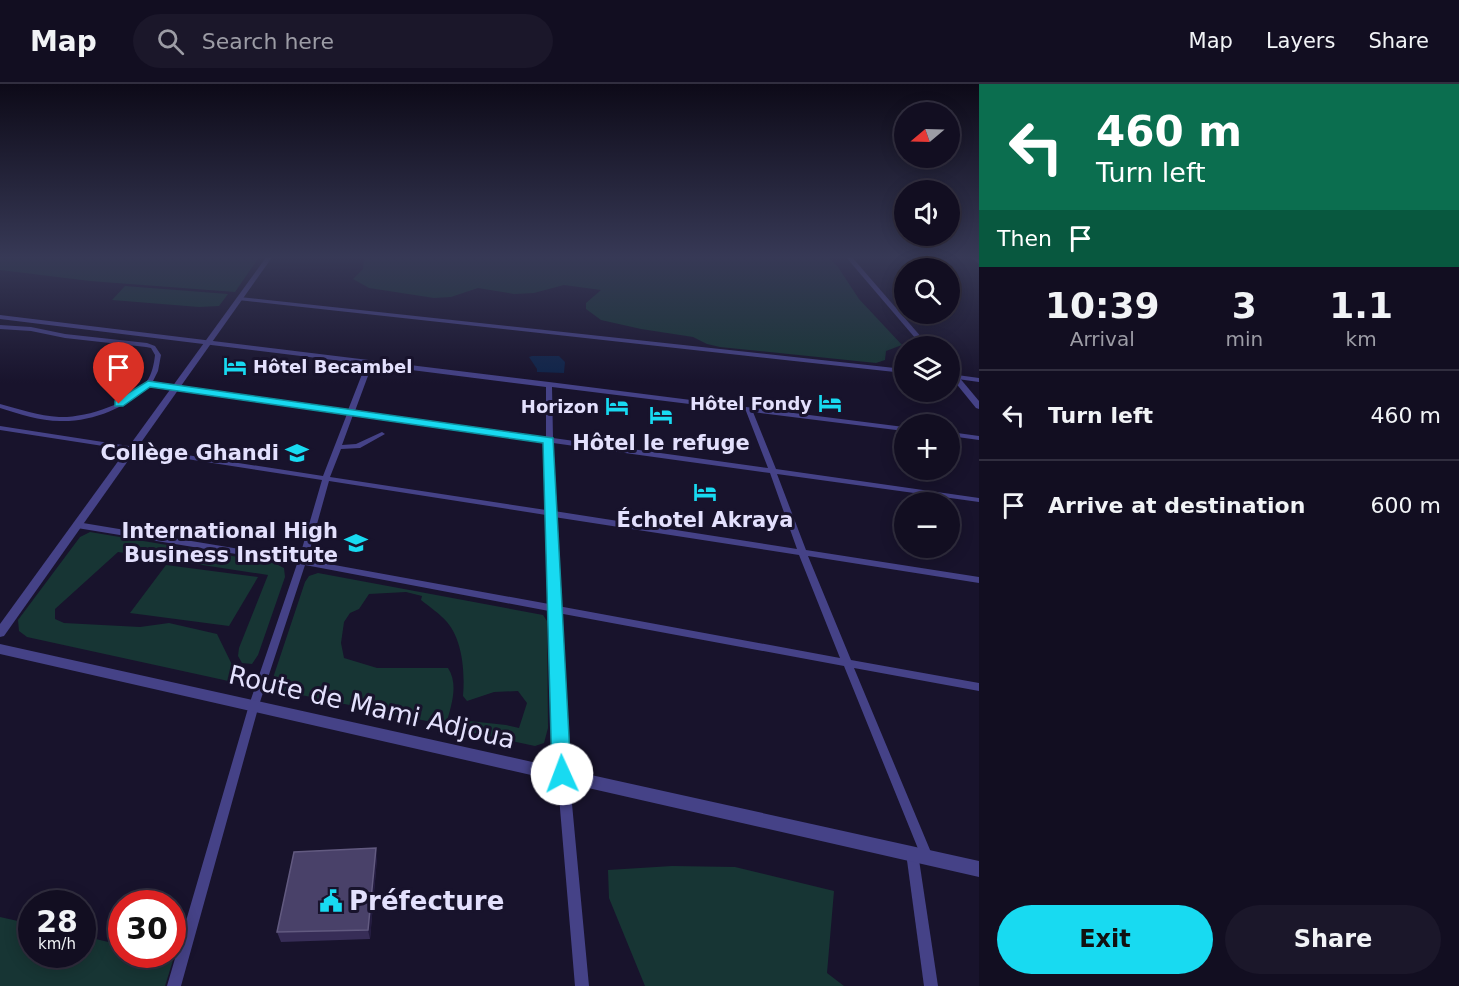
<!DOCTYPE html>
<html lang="en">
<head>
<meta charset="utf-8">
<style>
	:root { --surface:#120e21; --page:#1b172a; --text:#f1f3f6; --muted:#9c9ca5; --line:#312e3f; --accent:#18daf1 }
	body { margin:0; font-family:"DejaVu Sans",sans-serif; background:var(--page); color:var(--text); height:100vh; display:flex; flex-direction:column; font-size:22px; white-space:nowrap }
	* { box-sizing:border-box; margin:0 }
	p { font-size:20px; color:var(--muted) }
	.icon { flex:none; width:33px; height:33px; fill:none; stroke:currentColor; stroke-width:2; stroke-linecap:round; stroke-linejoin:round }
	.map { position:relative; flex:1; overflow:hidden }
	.drawer { display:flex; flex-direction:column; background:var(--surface); width:480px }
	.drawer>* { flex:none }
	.banner { background:#0b6e4f; color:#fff; overflow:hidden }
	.needle { width:39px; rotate:251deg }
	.fabs { position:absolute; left:894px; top:18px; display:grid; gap:12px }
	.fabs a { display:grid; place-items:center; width:66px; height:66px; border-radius:50%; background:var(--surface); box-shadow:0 3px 15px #0003,0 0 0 2px var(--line); font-size:30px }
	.speed { position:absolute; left:18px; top:806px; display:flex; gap:12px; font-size:30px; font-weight:700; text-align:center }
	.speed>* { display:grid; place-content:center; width:78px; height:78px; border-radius:50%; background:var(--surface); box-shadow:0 3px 15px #0003,0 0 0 2px var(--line); line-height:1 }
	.speed small { font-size:15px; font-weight:400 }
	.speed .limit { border:9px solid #d22; background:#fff; color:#111 }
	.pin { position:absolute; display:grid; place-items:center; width:51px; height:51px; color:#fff; margin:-62px -26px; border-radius:50% 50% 50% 0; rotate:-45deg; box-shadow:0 0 6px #0007 }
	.pin .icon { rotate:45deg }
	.me { position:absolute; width:66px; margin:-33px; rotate:358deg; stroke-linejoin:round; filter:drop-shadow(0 0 4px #0008) }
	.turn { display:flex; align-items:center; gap:21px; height:126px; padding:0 18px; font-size:27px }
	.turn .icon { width:78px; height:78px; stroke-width:2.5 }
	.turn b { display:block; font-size:42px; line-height:51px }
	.then { display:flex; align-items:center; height:57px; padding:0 18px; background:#0003; gap:12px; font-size:22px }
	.eta { display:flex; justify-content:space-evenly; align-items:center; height:102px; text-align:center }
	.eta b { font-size:36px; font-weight:700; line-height:42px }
	.cta { display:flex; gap:12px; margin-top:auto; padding:12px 18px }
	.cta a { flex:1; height:69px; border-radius:36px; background:var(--accent); color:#111; font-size:24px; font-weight:700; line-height:69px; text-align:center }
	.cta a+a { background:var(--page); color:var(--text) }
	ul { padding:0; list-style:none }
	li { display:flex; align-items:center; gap:18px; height:90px; padding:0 18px; border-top:2px solid var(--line) }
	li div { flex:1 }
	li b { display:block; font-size:22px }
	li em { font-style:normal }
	header { display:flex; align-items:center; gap:36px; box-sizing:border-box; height:84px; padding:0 30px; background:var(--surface); border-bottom:2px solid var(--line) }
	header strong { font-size:28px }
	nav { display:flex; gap:33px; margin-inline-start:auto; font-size:21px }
	.search { width:420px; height:54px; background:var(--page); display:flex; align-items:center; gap:15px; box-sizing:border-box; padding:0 21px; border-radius:33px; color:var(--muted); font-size:22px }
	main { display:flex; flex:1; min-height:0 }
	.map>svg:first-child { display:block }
</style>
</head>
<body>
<header>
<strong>Map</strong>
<div class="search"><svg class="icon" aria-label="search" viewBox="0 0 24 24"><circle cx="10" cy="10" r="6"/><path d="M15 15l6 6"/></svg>Search here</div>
<nav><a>Map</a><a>Layers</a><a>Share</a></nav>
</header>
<main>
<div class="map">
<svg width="979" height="902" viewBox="0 0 979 902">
	<rect width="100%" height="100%" fill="#18132c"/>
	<g fill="#173534">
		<path d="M0 172H260L235 208 90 197 0 186Z"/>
		<path d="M364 172H827L838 183 859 215 902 261 886 267 885 276 876 279 720 263 707 260 693 253 641 245 601 236 586 225V219L601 206 564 201 534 209 514 210 478 204 451 213 434 214 369 204 353 195 363 185Z"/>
		<path d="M125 202 228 210 219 222 199 223 112 216Z"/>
		<path d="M90 448 274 479 284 484 285 493 258 571 252 580 242 579 238 572 239 564 268 491 118 468 55 525V535L64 539 140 543 169 539 217 550 239 595 233 598 27 553 19 547 18 536 80 453Z"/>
		<path d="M166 481 258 493 229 542 130 529Z"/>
		<path d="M318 489 543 531 547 537 548 644 544 659 535 662 456 645 460 636 506 641 519 644 527 619 518 607 494 608 467 617 463 612C465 589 463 557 447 538 440 530 430 523 421 516L422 512 406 508 369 510 359 525 350 529 344 538 341 559 344 574 377 584H448C459 601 451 622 446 641L277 606 272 597 305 498 309 492Z"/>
		<path d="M672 782 735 783 834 807 827 889 844 902H645L609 814 608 786Z"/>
		<path d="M0 833 31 840 32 870H82L83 852 121 861 122 870H161L174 873 165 902H0Z"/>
	</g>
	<path fill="#0f2449" d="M532 272H559L565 278 564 289 537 288V285L529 273Z"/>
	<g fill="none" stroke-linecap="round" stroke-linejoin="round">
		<g fill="#454287" fill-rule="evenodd">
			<path d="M970 172H975L979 176V180Z"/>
			<path d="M240 213 904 285V289L238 216 237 215Z"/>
			<path d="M0 231 549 298 904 343V347L753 328 776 385 979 414V418L777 390 806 466 979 493V499L808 472 851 576 979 599V607L854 584 933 773 931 777 927 779 923 777 844 582 558 529 568 677 589 902H575L556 677 549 527 305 481 259 621 181 902H167L249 621 297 480 77 444 73 441 77 438 299 475 322 396 0 346V342L323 392 347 330 149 302C126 324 92 338 60 337 40 337 19 330 0 324V320C19 325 39 332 59 333 86 334 130 320 147 297 152 290 154 280 155 271L151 264 146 263 65 254 31 247 0 245V241L31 243 65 250 147 259 155 262 161 271 158 287 152 299 348 326 366 280 0 235ZM372 281 546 303V353L355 327ZM552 303 746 327 768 384 553 354ZM353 331 546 358V426L330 393 341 365 360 364 385 350 382 348 356 360 342 361ZM553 359 770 389 797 465 554 427ZM329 397 546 431 549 520 307 476ZM554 433 799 471 840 574 558 522Z"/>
			<path d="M950 290 979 294V298L950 294Z"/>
			<path d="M950 348 979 352V356L950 352Z"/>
			<path d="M912 763 916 765 918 769 938 902H924L906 769 908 765Z"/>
		</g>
		<g fill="#454287" fill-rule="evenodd">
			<path d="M267 172H273L4 552 0 553V540Z"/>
			<path d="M845 172H851L929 262H922Z"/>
			<path d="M950 286H953L979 317V325L976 324 950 292Z"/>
			<path d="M0 560 979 777V793L0 570Z"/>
		</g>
	</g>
	<path fill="#372d57" d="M377 774 370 855 281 858 277 848Z"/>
	<path fill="#231b3f" d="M376 764 377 774 370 855 368 846Z"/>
	<path fill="#494169" stroke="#625a80" stroke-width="1.5" d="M376 764 368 846 277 848 294 768Z"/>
	<linearGradient id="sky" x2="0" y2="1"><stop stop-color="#0d0a18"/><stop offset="0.58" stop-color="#373956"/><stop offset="1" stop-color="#373956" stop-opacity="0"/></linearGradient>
	<rect width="979" height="299" fill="url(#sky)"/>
	<path fill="#18daf1" stroke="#108e9d" stroke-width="1.5" d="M148 297 553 354 571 690 568 696 562 699 555 696 552 690 543 359 150 303 123 322H115V317Z"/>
	<defs>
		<g id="hotel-bare" transform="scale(1.8)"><path d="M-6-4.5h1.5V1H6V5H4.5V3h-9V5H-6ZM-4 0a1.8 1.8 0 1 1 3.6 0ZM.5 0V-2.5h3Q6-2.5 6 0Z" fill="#18daf1" stroke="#18132c" stroke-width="2.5" paint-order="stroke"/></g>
		<g id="school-bare" transform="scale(1.8)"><path d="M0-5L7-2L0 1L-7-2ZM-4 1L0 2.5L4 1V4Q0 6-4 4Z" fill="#18daf1" stroke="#18132c" stroke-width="2.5" paint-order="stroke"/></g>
		<g id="university-bare" transform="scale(1.8)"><path d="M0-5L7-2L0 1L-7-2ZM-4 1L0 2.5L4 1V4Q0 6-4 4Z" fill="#18daf1" stroke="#18132c" stroke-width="2.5" paint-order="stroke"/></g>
		<g id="civic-bare" transform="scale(1.8)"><path d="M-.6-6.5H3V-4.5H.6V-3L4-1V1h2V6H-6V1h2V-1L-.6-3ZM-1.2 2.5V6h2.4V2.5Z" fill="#18daf1" stroke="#18132c" stroke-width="2.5" paint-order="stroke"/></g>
	</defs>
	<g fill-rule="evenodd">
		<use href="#hotel-bare" x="235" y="282"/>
		<use href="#hotel-bare" x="830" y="319"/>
		<use href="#hotel-bare" x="617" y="322"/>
		<use href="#hotel-bare" x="661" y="331"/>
		<use href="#school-bare" x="297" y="369"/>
		<use href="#hotel-bare" x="705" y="408"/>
		<use href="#university-bare" x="356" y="459"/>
		<use href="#civic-bare" x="331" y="817"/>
	</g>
	<g text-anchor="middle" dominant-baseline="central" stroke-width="6" stroke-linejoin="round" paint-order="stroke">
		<g font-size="18" font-weight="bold" fill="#e3e0fd" stroke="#18132c" text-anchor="end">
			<text x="253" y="282" text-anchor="start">Hôtel Becambel</text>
			<text x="812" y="319">Hôtel Fondy</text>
			<text x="599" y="322">Horizon</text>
		</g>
		<g font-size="21" font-weight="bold" fill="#e3e0fd" stroke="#18132c">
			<text x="661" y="359">Hôtel le refuge</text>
			<text x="279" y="369" text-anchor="end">Collège Ghandi</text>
			<text x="705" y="436">Échotel Akraya</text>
			<text x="338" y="447" text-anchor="end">International High<tspan x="338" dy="24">Business Institute</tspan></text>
		</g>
		<g font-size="26" fill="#e3e0fd" stroke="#18132c">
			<text transform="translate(372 623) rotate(13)">Route de Mami Adjoua</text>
		</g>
		<g font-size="26" font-weight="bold" fill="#e3e0fd" stroke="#18132c" text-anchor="start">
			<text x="349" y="817">Préfecture</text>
		</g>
	</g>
</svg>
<div class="fabs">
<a><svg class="needle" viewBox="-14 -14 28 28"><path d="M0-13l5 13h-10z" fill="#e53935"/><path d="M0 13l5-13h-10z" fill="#9c9ca5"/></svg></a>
<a><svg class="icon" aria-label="sound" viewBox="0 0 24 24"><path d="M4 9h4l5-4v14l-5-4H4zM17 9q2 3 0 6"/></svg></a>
<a><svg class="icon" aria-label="search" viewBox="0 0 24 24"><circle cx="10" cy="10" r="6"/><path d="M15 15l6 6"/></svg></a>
<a><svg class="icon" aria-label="layers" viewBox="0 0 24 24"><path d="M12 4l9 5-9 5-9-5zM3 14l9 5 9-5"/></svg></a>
<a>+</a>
<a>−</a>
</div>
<div class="speed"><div>28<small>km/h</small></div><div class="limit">30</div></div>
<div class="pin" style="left:119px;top:320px;background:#d93025"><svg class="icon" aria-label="arrive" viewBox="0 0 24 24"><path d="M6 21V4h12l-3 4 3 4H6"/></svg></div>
<svg class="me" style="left:562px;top:690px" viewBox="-20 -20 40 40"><circle r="19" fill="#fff"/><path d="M0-13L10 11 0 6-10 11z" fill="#18daf1"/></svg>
</div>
<section class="drawer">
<div class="banner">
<div class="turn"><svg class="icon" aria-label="left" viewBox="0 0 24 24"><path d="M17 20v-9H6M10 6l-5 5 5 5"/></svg><div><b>460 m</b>Turn left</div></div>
<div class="then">Then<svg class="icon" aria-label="arrive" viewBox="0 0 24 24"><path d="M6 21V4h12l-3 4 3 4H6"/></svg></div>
</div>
<div class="eta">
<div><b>10:39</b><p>Arrival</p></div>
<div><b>3</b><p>min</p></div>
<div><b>1.1</b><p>km</p></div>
</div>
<ul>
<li><svg class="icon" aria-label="left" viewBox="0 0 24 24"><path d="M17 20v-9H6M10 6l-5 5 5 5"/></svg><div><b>Turn left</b></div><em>460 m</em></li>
<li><svg class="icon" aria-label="arrive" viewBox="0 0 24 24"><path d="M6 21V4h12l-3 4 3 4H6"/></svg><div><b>Arrive at destination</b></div><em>600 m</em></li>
</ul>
<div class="cta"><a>Exit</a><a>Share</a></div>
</section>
</main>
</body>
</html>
